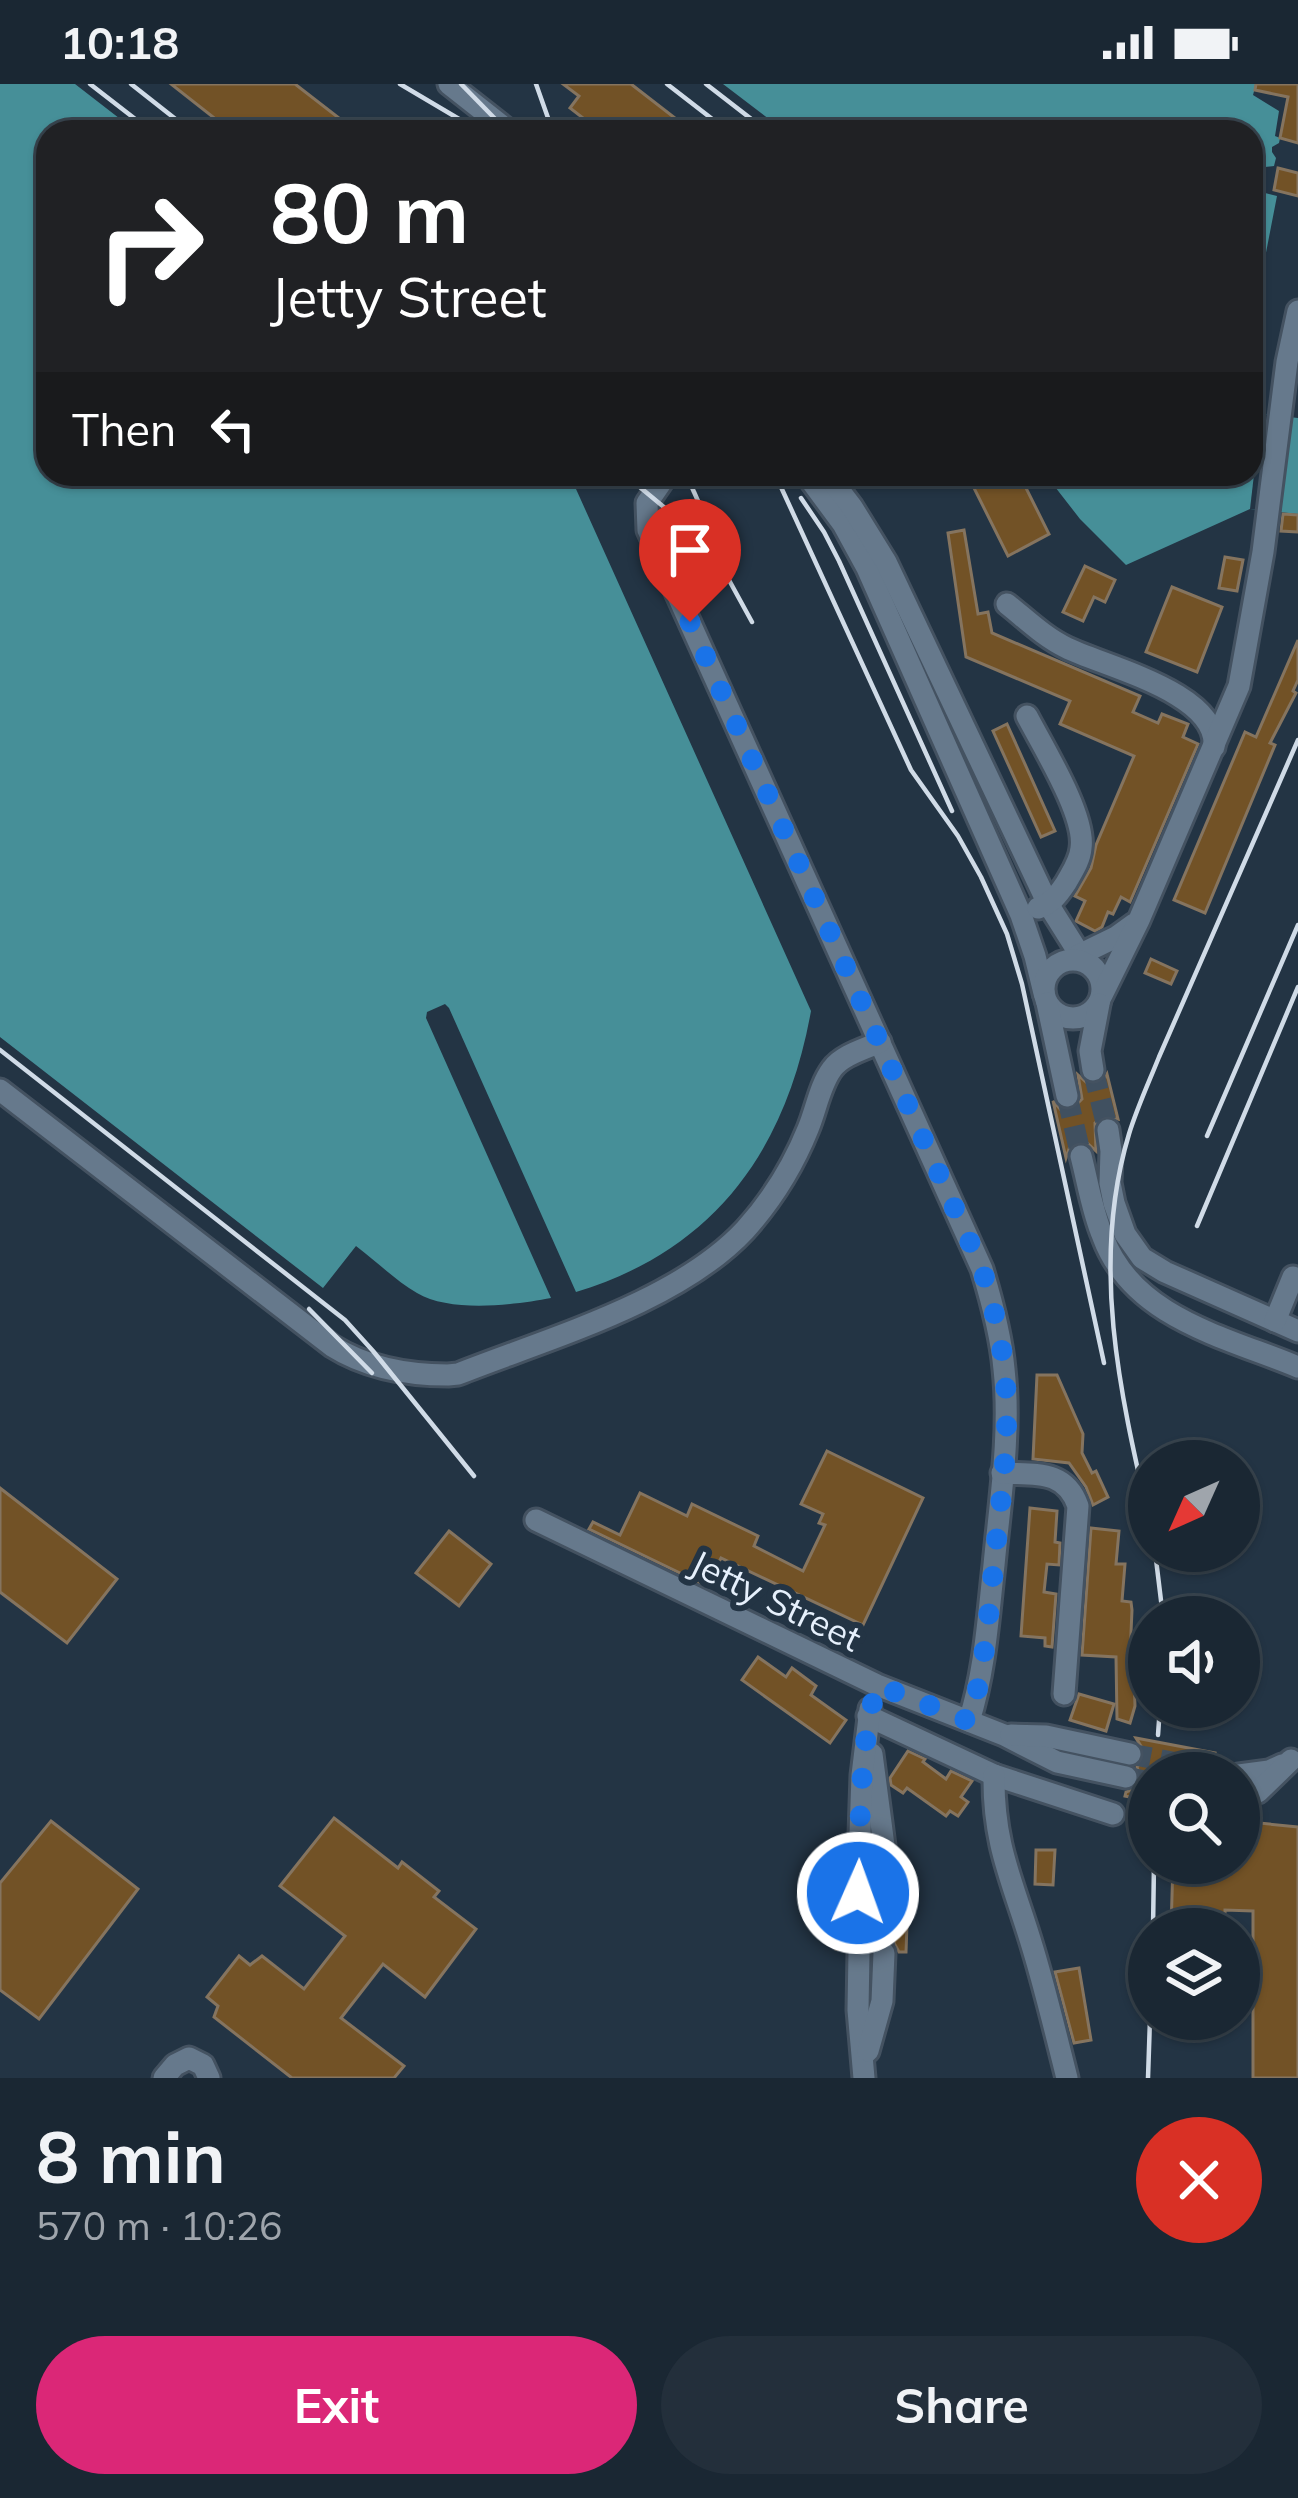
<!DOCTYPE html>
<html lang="en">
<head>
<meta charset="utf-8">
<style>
	:root { --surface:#1a2733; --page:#232f3b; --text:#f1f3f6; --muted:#9fa5ac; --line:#38444e; --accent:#db2777 }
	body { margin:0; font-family:Mulish,sans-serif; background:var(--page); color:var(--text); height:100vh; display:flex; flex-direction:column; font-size:45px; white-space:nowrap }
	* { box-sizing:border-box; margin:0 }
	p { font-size:39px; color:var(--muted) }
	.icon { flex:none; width:66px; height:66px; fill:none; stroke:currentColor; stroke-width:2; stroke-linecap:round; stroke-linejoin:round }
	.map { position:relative; height:1994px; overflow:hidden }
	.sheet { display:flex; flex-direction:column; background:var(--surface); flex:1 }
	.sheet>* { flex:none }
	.banner { position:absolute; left:36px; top:36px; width:1227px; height:366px; border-radius:36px; box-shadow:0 3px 9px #0004,0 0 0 3px var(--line); background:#202124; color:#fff; overflow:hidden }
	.needle { width:78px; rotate:225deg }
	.tools { position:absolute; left:1128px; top:1356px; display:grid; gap:24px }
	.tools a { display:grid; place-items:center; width:132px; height:132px; border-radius:50%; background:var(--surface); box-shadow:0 3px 9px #0004,0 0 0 3px var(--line); font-size:60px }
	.pin { position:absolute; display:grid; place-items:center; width:102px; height:102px; color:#fff; margin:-123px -51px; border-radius:50% 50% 50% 0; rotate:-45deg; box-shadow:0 0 12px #0007 }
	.pin .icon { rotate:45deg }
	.me { position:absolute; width:132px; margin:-66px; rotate:2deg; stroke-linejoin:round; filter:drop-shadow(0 0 9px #0008) }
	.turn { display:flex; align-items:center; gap:42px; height:252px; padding:0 36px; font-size:54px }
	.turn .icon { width:156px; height:156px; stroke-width:2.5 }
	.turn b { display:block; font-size:84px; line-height:102px }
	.then { display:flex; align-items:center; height:114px; padding:0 36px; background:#0003; gap:24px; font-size:45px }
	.round { display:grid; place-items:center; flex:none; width:126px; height:126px; border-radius:63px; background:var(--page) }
	.head { display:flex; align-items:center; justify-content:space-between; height:204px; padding:0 36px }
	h1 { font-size:72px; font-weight:700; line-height:90px }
	.cta { display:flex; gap:24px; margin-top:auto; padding:24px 36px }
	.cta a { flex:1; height:138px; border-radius:72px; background:var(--accent); color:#fff; font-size:48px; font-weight:700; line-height:138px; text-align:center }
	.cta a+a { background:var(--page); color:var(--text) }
	.status { display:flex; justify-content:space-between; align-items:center; height:84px; padding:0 60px; background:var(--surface); direction:ltr }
	.status svg { height:33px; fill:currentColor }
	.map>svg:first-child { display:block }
</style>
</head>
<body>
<div class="status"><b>10:18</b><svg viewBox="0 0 49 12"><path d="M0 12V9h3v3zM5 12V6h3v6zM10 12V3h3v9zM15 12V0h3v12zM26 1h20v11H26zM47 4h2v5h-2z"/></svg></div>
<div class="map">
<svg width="1298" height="1994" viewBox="0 0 1298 1994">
	<rect width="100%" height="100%" fill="#233444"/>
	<g fill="#468f98">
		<path d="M0 0H75L137 48H48V390H558L556 399 576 405 811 927C786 1066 715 1166 576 1208L449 924 445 920 427 928 426 934 551 1214C515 1221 450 1229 417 1209 396 1197 376 1177 356 1162L323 1204 0 953Z"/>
		<path d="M723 0H1256L1253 11 1279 27 1275 52 1280 54 1279 59 1272 63V68L1276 74 1274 82 1265 83 1261 102 1265 109 1277 112 1251 246V48H786Z"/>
		<path d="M1251 324 1261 330 1298 334V430L1250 425 1126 481 1080 435 1045 390H1251Z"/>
	</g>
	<path fill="#233444" d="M1261 330 1292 333 1281 428 1250 425Z"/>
	<g fill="#725226" stroke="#85745f" stroke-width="3">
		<path d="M171 0H295L357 48H232Z"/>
		<path d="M563 0H631L693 48H601L570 24 579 12Z"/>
		<path d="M1256 0H1298V59L1280 54 1288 13 1255 6Z"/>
		<path d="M1278 84 1298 89V112L1274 106Z"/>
		<path d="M967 390H1019L1049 450 1008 472Z"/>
		<path d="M1283 430 1298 431V448L1281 447Z"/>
		<path d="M964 446 978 530 988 528 992 549 1140 612 1133 628 1158 639 1162 630 1188 640 1183 653 1198 660 1130 818 1121 813 1113 830 1108 828 1102 843 1095 847 1076 837 1085 817 1075 812 1091 784 1096 761 1134 672 1060 640 1070 617 966 573 948 449Z"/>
		<path d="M1225 473 1243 476 1237 507 1219 504Z"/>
		<path d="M1085 482 1115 496 1105 518 1094 513 1083 537 1063 528Z"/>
		<path d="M1172 503 1222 523 1197 588 1146 568Z"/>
		<path d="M1298 556V596L1293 607 1296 609 1270 659 1275 661 1205 829 1174 816 1245 648 1256 653Z"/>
		<path d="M1007 640 1055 747 1041 753 993 647Z"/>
		<path d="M1151 875 1177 887 1171 900 1145 889Z"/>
		<path d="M1107 990 1118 1035 1105 1031 1095 1039 1096 1067 1086 1058 1079 1057 1070 1062 1066 1074 1053 1017 1061 1026H1071L1082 1015 1078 991 1087 999 1094 1001 1103 997Z"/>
		<path d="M1037 1291H1057L1083 1350 1082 1369 1092 1389 1096 1387 1108 1413 1093 1421 1086 1403 1069 1379 1033 1375Z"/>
		<path d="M827 1367 923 1414 863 1541 721 1474 707 1502 589 1445 593 1438 620 1451 640 1409 687 1432 692 1420 758 1452 754 1462 803 1487 825 1441 819 1439 823 1430 801 1420Z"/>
		<path d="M0 1404 117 1495 67 1559 0 1508Z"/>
		<path d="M1030 1424 1057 1427 1055 1458 1060 1459 1059 1481 1047 1480 1044 1508 1056 1510 1052 1563 1045 1562V1554L1021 1552Z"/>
		<path d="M1091 1444 1119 1447 1116 1480H1125L1122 1517 1131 1518 1132 1526 1129 1593H1134L1135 1622 1130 1639 1117 1635 1116 1573 1082 1571Z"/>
		<path d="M449 1447 491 1480 459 1522 416 1489Z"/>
		<path d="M758 1573 786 1593 792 1584 816 1602 811 1611 846 1636 830 1659 742 1596Z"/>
		<path d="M1079 1610 1114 1620 1106 1647 1070 1636Z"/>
		<path d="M1136 1654 1215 1669 1211 1689H1149V1717L1125 1712 1126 1708 1136 1704 1141 1695 1137 1683 1144 1674V1667Z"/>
		<path d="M908 1667 925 1675 923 1678 946 1695 951 1687 972 1697 961 1713 968 1718 958 1732 950 1727 946 1732 907 1704 903 1709 891 1701 890 1694Z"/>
		<path d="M334 1734 398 1784 402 1778 439 1807 434 1813 476 1845 425 1913 383 1880 341 1934 404 1982 394 1994H292L214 1933 218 1922 207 1913 239 1872 250 1881 262 1872 304 1905 345 1852 280 1802Z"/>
		<path d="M51 1737 138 1805 39 1935 0 1906V1799Z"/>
		<path d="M1239 1737 1298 1743V1994H1253V1827L1225 1826V1845H1171L1173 1779H1239Z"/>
		<path d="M1036 1766H1055L1053 1801 1035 1800Z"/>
		<path d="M838 1810H843L849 1821 856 1824 866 1822 871 1816 876 1822 886 1825 893 1823 899 1813H908L906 1868H899L893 1857 886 1854 878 1855 872 1860 866 1855 858 1853 851 1856 844 1866 836 1865Z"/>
		<path d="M1079 1884 1091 1956 1074 1959 1055 1888Z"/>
	</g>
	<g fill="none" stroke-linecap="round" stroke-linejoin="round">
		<g stroke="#405060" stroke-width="21" stroke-dasharray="21 10" stroke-linecap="butt">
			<path d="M1093 986 1108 1046"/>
			<path d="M1067 1012 1081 1072"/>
			<path d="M1130 1670 1214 1686"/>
			<path d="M1126 1693 1149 1698"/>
			<path d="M858 1809 859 1868"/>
			<path d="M884 1869 885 1810"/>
		</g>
		<g stroke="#445261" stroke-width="27">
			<g id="minor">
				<path d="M449 0 510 48"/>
				<path d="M667 390 647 419 648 446 982 1185C992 1218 1001 1251 1004 1285 1011 1349 1000 1417 994 1481 988 1534 985 1587 969 1637"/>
				<path d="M806 390 843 440 867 484 1021 831 1035 872 1044 909"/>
				<path d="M827 390 852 423 886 478 1048 820 1080 871 1095 885"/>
				<path d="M1007 520C1026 535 1044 553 1067 564 1106 583 1219 609 1214 663"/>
				<path d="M1027 632C1043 663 1086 732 1081 764 1080 777 1072 788 1066 799 1058 811 1052 819 1038 824"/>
				<path d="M1073 874 1116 853 1134 840"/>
				<circle cx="1073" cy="905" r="29"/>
				<path d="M1102 911 1139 836 1239 602 1263 468 1287 278 1298 227"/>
				<path d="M1047 919 1067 1012"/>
				<path d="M1093 986 1090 967 1099 920"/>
				<path d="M0 1006 332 1262C367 1284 406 1291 448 1291L458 1290C549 1254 678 1218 745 1146 772 1116 793 1082 808 1045 816 1026 820 1001 832 985 842 971 865 965 880 958"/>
				<path d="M1108 1046 1111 1067 1110 1099 1114 1119 1125 1150 1142 1174 1165 1188 1298 1247"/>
				<path d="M1081 1072C1088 1099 1092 1127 1103 1153 1133 1234 1226 1253 1298 1283"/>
				<path d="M1275 1237 1293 1193"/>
				<path d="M1002 1389C1035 1391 1065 1385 1078 1422L1064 1610"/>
				<path d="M536 1436 877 1601 1004 1651 1057 1678 1126 1693"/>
				<path d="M868 1632 994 1691 1113 1730"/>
				<path d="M1011 1651 1046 1652 1130 1670"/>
				<path d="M872 1670 886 1777 885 1810"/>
				<path d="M994 1691C993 1763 1014 1800 1033 1865 1046 1908 1056 1951 1067 1994"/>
				<path d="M1239 1691 1269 1687 1282 1681"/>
				<path d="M1239 1713 1258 1708 1291 1676"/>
				<path d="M858 1809 862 1691 870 1625"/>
				<path d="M859 1868 858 1926 864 1994"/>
				<path d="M868 1967 882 1917 884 1869"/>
				<path d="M164 1994 175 1981 189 1974 203 1981 209 1994"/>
			</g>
		</g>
		<use href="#minor" stroke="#66798c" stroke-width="21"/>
		<g stroke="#d0dbe7" stroke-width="4.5">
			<path d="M90 0 152 48"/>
			<path d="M131 0 192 48"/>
			<path d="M400 0 476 45"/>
			<path d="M461 0 508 48"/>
			<path d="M536 0 553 48"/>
			<path d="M667 0 729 48"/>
			<path d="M706 0 768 48"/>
			<path d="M624 390 700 453 718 476 752 538"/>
			<path d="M686 390 718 462"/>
			<path d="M775 390 911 686 958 752 981 793 1007 850 1022 900 1104 1279"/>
			<path d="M801 414 824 448 839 477 952 727"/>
			<path d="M0 966 345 1236 373 1267 474 1392"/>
			<path d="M1207 1052 1298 841"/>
			<path d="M1197 1142 1298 903"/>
			<path d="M309 1225 372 1289"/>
			<path d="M1149 1435C1120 1309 1090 1179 1129 1050 1137 1024 1149 998 1159 973L1298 656"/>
			<path d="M1155 1467 1163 1533"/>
			<path d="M1158 1651 1160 1623"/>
			<path d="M1153 1845 1154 1779"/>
			<path d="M1148 1994 1150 1935"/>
		</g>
	</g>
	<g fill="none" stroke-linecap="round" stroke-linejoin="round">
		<path stroke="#1a73e8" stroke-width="21" stroke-dasharray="0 37.8" d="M690 538 982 1185C992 1218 1001 1251 1004 1285 1012 1349 1000 1417 994 1481 988 1534 985 1587 969 1637L877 1601C858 1668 861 1740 858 1809"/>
	</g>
	<g text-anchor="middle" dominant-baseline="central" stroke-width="12" stroke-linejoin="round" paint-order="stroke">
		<g font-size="36" fill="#e6f0fc" stroke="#233444">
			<text transform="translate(776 1516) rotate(26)">Jetty Street</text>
		</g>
	</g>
</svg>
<div class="tools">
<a><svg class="needle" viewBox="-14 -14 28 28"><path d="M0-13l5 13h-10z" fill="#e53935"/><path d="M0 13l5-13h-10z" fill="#9fa5ac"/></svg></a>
<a><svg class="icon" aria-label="sound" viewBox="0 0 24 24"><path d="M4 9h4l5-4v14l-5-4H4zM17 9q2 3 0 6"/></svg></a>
<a><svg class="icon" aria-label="search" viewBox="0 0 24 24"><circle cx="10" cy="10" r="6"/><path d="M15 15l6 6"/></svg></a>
<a><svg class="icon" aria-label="layers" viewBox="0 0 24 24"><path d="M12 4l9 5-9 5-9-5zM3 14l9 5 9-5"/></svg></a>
</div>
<div class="pin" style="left:690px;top:538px;background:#d93025"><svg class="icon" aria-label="arrive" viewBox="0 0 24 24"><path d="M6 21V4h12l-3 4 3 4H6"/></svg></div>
<svg class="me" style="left:858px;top:1809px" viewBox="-20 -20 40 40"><circle r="17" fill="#1a73e8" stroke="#fff" stroke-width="3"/><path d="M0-11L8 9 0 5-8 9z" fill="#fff"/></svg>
<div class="banner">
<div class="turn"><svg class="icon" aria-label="right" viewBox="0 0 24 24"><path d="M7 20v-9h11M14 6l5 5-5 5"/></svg><div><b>80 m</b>Jetty Street</div></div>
<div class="then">Then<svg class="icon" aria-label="left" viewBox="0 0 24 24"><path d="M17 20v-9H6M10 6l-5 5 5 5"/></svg></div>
</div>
</div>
<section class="sheet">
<div class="head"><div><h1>8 min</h1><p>570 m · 10:26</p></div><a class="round" style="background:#d93025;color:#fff"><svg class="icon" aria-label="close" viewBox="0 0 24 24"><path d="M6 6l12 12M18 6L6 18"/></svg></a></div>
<div class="cta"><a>Exit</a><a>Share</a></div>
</section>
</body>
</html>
